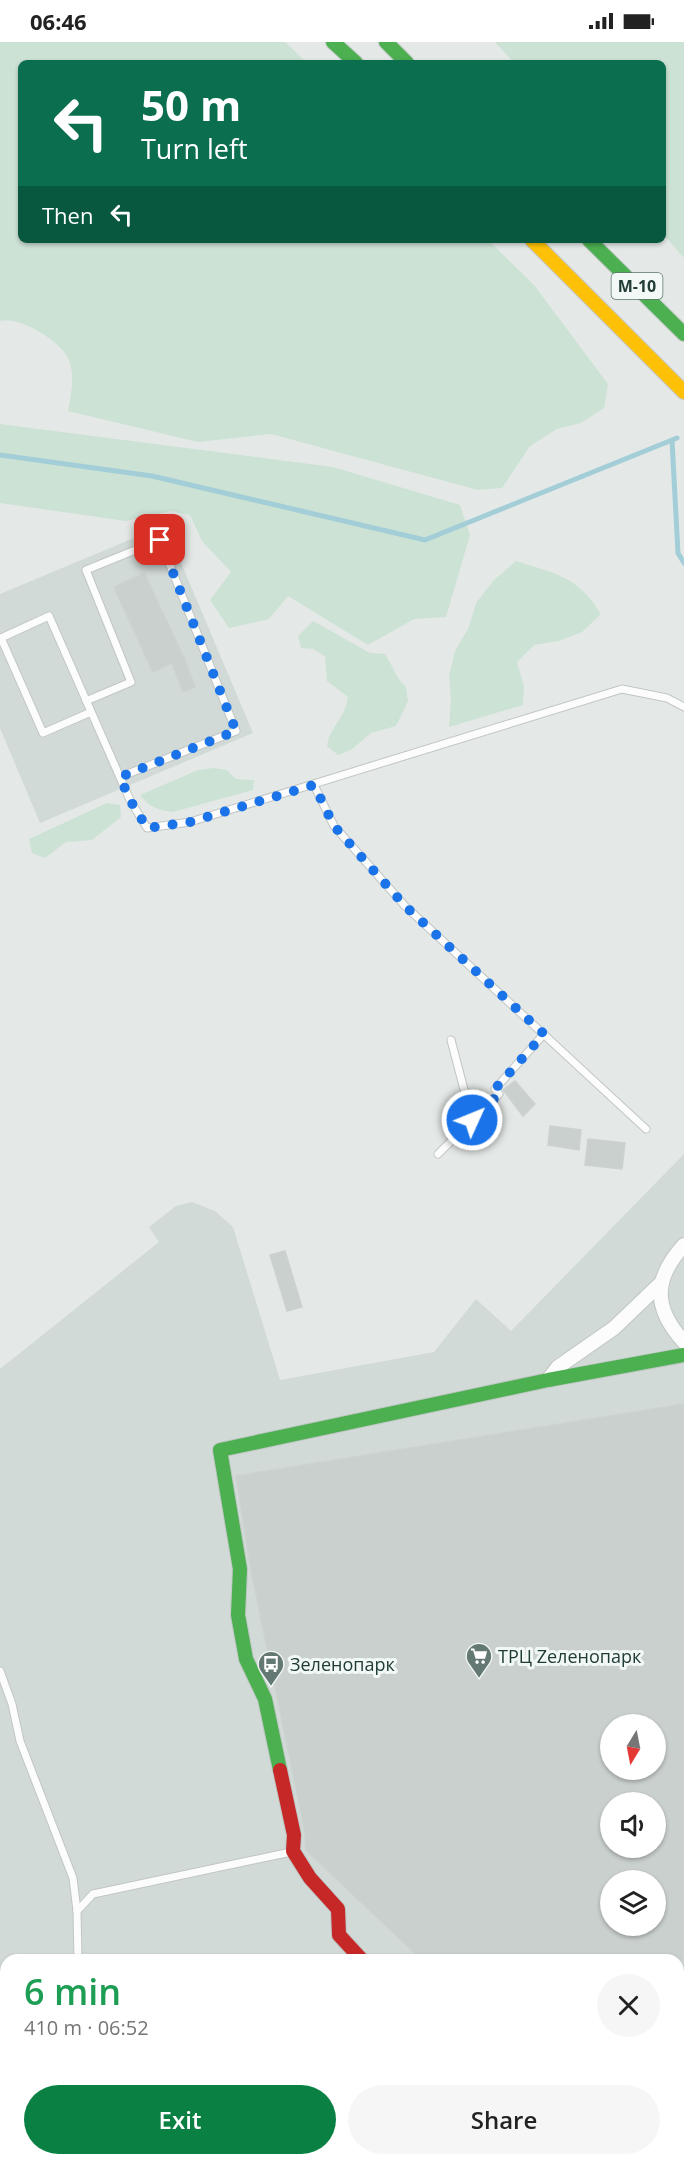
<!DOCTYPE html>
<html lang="en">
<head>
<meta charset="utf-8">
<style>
	:root { --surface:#fff; --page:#f6f6f6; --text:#222; --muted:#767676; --accent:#0b8043 }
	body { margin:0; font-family:"Open Sans",sans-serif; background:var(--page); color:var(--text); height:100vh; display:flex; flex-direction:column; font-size:22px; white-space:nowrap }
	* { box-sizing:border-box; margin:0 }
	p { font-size:20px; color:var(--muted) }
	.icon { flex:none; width:33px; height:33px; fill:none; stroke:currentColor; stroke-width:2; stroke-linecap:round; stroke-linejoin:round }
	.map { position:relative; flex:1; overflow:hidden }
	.details { position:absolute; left:0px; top:1912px; width:684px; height:212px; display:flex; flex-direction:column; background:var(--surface); border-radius:18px 18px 0 0; box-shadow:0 2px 4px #0004 }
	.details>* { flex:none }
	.banner { position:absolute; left:18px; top:18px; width:648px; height:183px; border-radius:9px; box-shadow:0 2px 4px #0004; background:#0b6e4f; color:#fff; overflow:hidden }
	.needle { width:39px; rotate:190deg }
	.fabs { position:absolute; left:600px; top:1672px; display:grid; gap:12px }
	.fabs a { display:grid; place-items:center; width:66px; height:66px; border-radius:50%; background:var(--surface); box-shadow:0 2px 4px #0004; font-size:30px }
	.pin { position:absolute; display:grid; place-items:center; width:51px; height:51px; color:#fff; margin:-26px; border-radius:12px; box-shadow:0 3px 9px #0006 }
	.me { position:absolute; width:66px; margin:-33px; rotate:46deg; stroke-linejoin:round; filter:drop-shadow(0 0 4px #0008) }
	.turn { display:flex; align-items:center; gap:21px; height:126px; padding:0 24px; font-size:27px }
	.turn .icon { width:78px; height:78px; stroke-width:2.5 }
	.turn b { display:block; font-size:42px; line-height:51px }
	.then { display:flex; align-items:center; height:57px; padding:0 24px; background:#0003; gap:12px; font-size:22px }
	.round { display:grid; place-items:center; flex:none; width:63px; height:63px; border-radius:32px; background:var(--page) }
	.head { display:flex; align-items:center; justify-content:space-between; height:102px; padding:0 24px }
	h1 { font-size:36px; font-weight:600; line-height:45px; color:#1e9e55 }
	.button { display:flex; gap:12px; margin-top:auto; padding:12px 24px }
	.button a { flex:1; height:69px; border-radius:36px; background:var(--accent); color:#fff; font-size:24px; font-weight:600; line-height:69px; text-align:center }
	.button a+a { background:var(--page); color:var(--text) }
	.status { display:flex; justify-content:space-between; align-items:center; height:42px; padding:0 30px; background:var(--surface); direction:ltr }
	.status svg { height:16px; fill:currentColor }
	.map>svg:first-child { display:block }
</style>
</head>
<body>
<div class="status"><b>06:46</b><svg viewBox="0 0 49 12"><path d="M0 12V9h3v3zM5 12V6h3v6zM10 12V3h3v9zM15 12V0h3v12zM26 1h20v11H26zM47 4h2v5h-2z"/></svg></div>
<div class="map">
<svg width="684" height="2123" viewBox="0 0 684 2123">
	<rect width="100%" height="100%" fill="#e4e9e7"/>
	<g fill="#d1dad7" fill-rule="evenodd">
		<path d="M165 483 253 691 40 781 0 686V552Z"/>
		<path d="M684 1112V2123H90L86 2118H678V1918H6V1979L0 1952V1327L159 1200 149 1185 176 1164 192 1160 215 1169 233 1185 280 1338 434 1310 476 1257 511 1289ZM610 1683H656V1728H610ZM610 1761H656V1806H610ZM610 1839H656V1884H610Z"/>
	</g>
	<g fill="#cce2d4">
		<path d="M0 0H285L307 21H21V198H488L534 243 608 342 604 366 581 381 557 387 530 404 502 446 478 448 271 392 198 400 68 369C71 354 75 334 69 318 63 300 18 273 0 279Z"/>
		<path d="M495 0H684V216L663 192V21H514Z"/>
		<path d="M0 382 333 425 460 463 470 493 446 575 414 577 368 603 288 554 269 577 229 586 210 558 231 530 202 499 190 473 171 469 126 479 0 461Z"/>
		<path d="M516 519C557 532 577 534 601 572L582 590 559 599 534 603 517 620 524 645 523 663 449 685 451 658 449 634 455 609 469 585 476 561 493 539Z"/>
		<path d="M313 579 370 611 385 612C393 624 395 635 406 645L408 659 396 684 371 691 351 708 338 713 327 704C330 684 345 677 348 655L327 639 325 614 313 607 301 606 298 594Z"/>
		<path d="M214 726 227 728 236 737 254 738 253 748 173 770C158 768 149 765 140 753L198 728Z"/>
		<path d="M107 761 120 763 121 775 92 798 66 800 45 816 32 811 29 797Z"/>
	</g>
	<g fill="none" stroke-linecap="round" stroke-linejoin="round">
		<g stroke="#a3ced8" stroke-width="5">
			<path d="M672 398 678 511 684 521"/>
			<path d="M0 413 152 434 425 498 677 396"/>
		</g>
	</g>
	<g fill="#cad0ce" stroke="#ccd2d0" stroke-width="1.5" fill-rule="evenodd">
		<path d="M144 531 185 618 195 645 183 650 172 621 153 630 114 545Z"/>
		<path d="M515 1039 535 1062 523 1074 503 1048Z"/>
		<path d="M550 1084 581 1088 579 1108 548 1103Z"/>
		<path d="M588 1097 625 1101 622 1127 585 1123Z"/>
		<path d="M285 1209 302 1265 287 1269 270 1213Z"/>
		<path d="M684 1362V1918H422L306 1808 305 1791 251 1528 236 1434ZM610 1683H656V1728H610ZM610 1761H656V1806H610ZM610 1839H656V1884H610Z"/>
	</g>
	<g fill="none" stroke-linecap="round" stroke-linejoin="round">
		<g stroke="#c1c6c4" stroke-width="9">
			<g id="lane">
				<path d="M86 659 131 640 86 528 160 498 236 689 120 735"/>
				<path d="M91 670 43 691 1 596 49 574 130 758 147 786 190 780 622 647 667 656 684 665"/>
				<path d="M314 743 334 784 405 864 646 1087"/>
				<path d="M451 998 472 1078"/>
				<path d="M438 1112 499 1052 495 1047 544 992"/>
				<path d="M0 1629 12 1662 20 1699 73 1836 77 1869 78 1918"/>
				<path d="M77 1869 93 1852 291 1810"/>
				<path d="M191 2118 195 2123"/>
			</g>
		</g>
		<g stroke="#c1c6c4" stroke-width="16">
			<g id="street">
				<path d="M684 1203C653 1237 653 1266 684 1300"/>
				<path d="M548 1338 558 1325 614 1286 661 1241"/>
				<path d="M503 2118 508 2123"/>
			</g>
		</g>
		<g stroke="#bfc7c4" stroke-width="16">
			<g id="fast">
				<path d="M333 0 356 21"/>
				<path d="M386 0 407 21"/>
				<path d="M589 198 684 292"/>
				<path d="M280 1728 265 1657 246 1617 238 1573 240 1527 220 1408 548 1338 684 1313"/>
			</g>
		</g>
		<g stroke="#bfc7c4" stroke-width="16">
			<path id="slow" d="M532 198 684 350"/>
		</g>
		<g stroke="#bfc7c4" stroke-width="16">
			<path id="jam" d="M280 1728 294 1793 293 1809 310 1836 338 1867 339 1893 362 1918"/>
		</g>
		<use href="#lane" stroke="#fbfcfb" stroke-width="7"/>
		<use href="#street" stroke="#fbfcfb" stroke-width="14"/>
		<use href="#fast" stroke="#4caf50" stroke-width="14"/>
		<use href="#slow" stroke="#ffc107" stroke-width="14"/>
		<use href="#jam" stroke="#c62828" stroke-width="14"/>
	</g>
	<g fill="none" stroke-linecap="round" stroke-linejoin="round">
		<path stroke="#1a73e8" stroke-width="10" stroke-dasharray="0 18" d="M160 498 236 689 120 735 130 758 147 786 190 780 314 743 334 784 405 864 544 992 495 1047 499 1052 472 1078"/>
	</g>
	<defs>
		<g id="supermarket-pin" transform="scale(1.35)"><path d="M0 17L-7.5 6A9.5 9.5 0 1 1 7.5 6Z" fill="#657974" stroke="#f1f8f5"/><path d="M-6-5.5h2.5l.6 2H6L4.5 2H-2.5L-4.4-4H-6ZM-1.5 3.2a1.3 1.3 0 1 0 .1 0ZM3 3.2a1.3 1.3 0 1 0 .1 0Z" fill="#fff"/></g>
		<g id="bus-pin" transform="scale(1.35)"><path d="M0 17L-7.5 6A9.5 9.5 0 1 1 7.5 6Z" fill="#657974" stroke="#f1f8f5"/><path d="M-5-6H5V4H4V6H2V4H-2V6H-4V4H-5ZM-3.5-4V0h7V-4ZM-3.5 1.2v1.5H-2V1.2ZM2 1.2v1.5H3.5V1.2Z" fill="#fff"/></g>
	</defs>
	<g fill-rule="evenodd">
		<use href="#supermarket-pin" x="479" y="1614"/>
		<use href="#bus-pin" x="271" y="1622"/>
	</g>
	<g text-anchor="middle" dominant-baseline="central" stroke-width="6" stroke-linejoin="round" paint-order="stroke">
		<rect fill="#f1f8f5" stroke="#5f746f" stroke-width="1.5" x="611.5" y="231" width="51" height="26" rx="4.5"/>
		<g font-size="16" font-weight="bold" fill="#213c36">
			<text x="637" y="244">М-10</text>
		</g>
		<g font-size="18" fill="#213c36" stroke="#f1f8f5" text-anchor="start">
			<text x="498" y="1614">ТРЦ Zеленопарк</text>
			<text x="290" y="1622">Зеленопарк</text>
		</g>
	</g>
</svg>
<div class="fabs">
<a><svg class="needle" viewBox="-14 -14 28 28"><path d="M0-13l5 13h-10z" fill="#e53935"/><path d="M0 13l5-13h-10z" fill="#767676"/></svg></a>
<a><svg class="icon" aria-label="sound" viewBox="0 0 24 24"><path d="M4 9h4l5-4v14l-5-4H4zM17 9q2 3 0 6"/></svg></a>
<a><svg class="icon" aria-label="layers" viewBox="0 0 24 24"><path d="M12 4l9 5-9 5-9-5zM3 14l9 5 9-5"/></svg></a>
</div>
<div class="pin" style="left:160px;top:498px;background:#d93025"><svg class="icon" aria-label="arrive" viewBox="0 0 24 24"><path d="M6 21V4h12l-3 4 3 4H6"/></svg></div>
<svg class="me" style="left:472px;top:1078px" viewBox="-20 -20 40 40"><circle r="17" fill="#1a73e8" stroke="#fff" stroke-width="3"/><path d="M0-11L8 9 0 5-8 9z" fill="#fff"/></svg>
<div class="banner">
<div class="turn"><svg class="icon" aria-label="left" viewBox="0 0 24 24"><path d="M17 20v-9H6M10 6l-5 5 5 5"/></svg><div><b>50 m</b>Turn left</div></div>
<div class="then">Then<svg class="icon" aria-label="left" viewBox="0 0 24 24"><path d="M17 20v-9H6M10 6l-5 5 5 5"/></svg></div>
</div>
<section class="details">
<div class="head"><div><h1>6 min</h1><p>410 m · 06:52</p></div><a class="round"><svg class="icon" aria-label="close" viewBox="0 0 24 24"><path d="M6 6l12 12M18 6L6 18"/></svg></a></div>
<div class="button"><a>Exit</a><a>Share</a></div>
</section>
</div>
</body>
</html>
